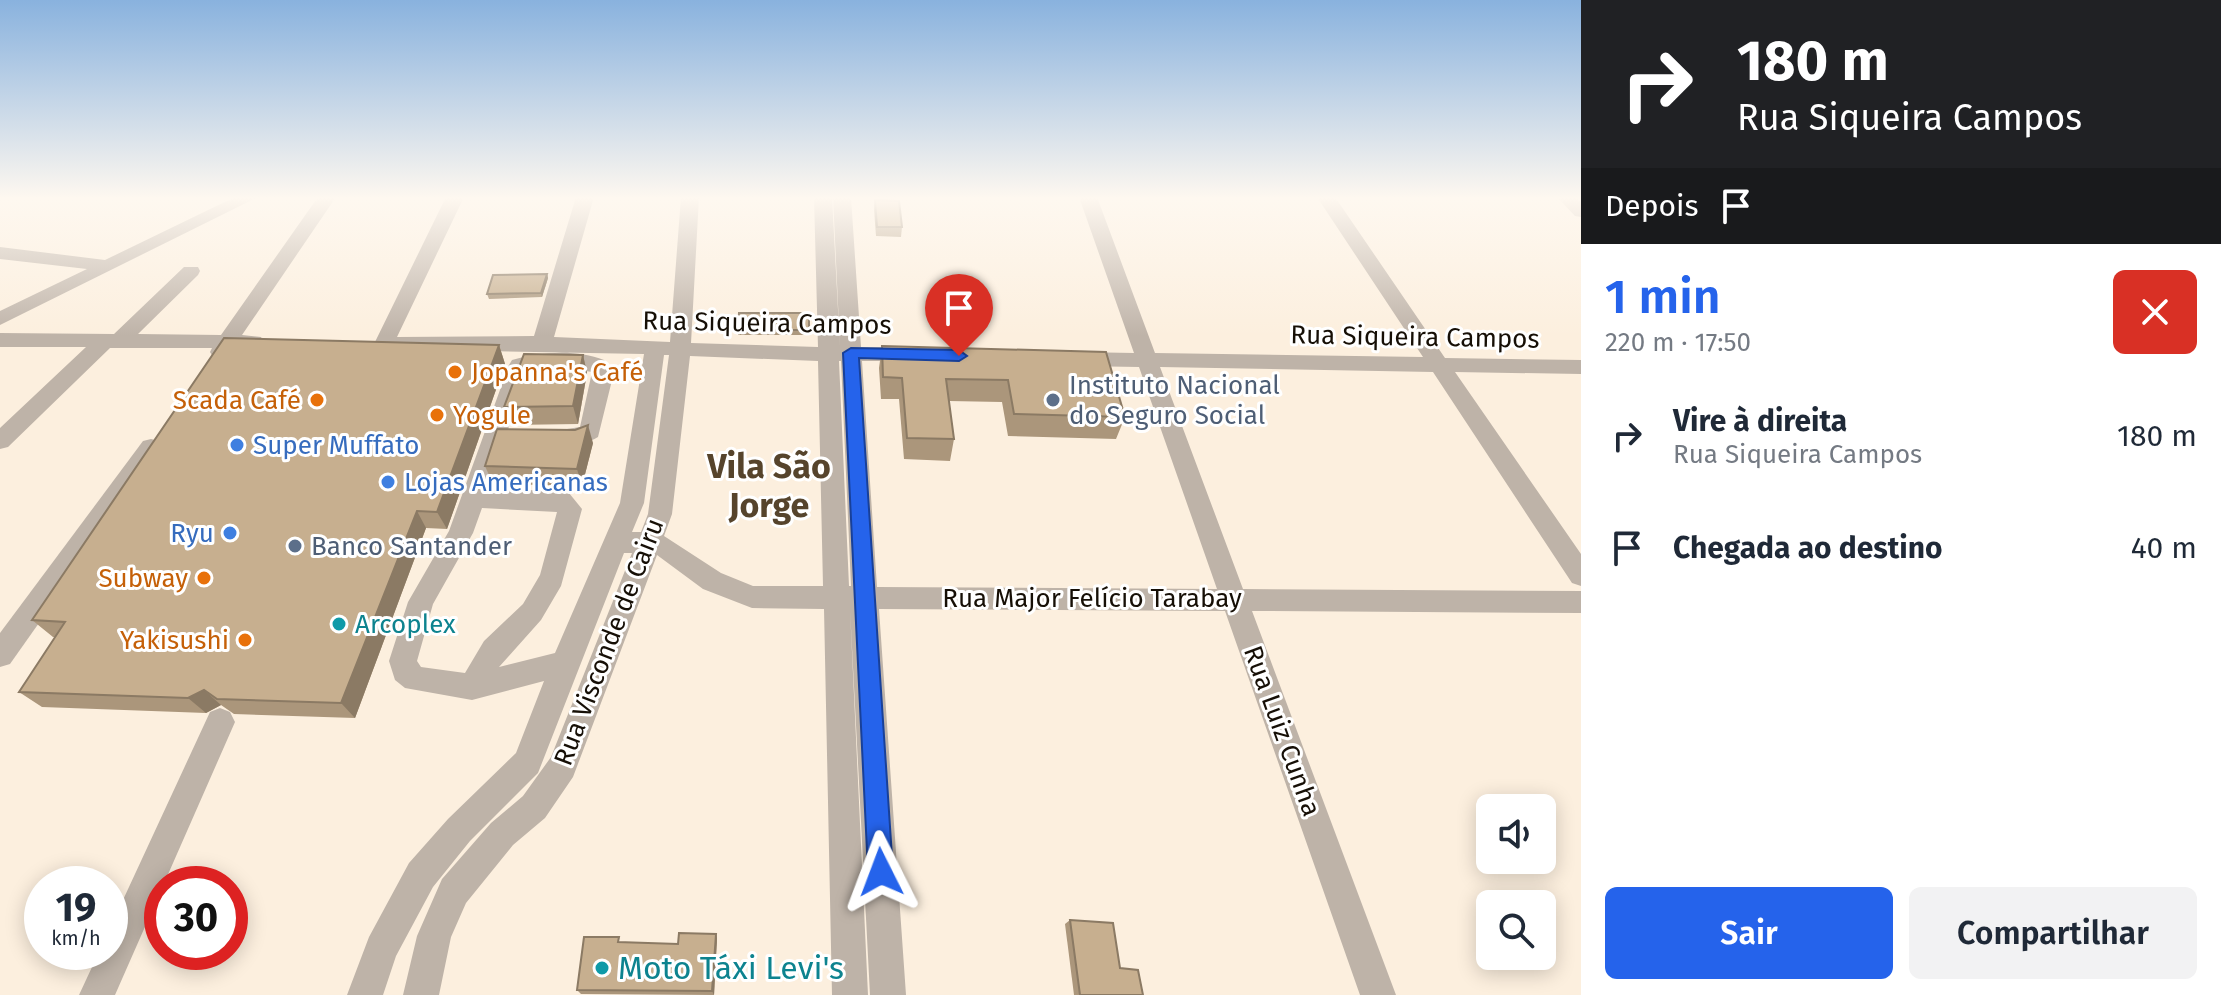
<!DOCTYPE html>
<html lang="pt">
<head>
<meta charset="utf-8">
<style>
	:root { --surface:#fff; --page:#f2f2f3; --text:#1f2937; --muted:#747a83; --accent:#2563eb }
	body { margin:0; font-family:"Fira Sans",sans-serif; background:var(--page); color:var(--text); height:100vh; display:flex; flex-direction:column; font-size:30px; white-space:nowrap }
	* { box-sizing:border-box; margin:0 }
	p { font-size:26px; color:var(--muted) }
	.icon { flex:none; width:44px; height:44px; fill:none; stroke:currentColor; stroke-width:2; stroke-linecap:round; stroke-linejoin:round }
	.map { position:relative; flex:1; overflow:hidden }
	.drawer { display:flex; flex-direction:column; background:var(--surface); width:640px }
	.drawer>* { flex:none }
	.banner { background:#202124; color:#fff; overflow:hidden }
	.fabs { position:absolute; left:1476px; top:794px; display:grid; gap:16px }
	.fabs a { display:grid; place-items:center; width:80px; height:80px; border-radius:12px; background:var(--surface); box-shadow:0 4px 20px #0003; font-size:40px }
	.speed { position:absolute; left:24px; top:866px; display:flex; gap:16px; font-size:40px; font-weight:700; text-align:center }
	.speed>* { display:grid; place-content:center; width:104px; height:104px; border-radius:50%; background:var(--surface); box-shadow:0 4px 20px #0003; line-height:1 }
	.speed small { font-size:20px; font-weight:400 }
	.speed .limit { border:12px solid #d22; background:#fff; color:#111 }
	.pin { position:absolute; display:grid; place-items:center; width:68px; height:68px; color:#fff; margin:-82px -34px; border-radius:50% 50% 50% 0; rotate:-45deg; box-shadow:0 0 8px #0007 }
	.pin .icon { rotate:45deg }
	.me { position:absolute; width:88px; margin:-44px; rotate:357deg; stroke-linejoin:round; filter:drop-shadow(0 0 6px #0008) }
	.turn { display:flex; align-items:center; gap:28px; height:168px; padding:0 24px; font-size:36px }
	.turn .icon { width:104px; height:104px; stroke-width:2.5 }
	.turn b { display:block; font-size:56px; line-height:68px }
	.then { display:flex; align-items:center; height:76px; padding:0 24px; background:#0003; gap:16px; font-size:30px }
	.round { display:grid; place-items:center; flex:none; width:84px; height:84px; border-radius:12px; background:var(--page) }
	.headline { display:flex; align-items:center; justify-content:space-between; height:136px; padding:0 24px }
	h1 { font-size:48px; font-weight:600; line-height:60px; color:var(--accent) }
	.action { display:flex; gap:16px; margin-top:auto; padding:16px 24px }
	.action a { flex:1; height:92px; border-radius:12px; background:var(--accent); color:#fff; font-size:32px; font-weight:600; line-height:92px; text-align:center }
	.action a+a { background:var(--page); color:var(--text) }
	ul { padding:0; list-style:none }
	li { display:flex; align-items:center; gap:24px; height:112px; padding:0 24px }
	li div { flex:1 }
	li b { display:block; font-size:30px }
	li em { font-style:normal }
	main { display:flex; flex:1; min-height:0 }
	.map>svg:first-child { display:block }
</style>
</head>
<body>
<main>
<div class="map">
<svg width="1581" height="995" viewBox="0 0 1581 995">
	<rect width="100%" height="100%" fill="#fcefde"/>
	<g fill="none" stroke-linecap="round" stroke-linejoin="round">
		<g fill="#beb3a8" fill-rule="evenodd">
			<path d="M235 197H258L0 325V311L87 269 0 259V247L105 260Z"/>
			<path d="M318 197H336L242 335 261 337 264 342 261 347 233 349 227 357H213L210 352 212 348H110L8 447 0 449V428L86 347H0V333L114 334 184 267H198L200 271 198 275 138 334 221 335Z"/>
			<path d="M446 197H464L397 337 534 336 576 197H594L554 337 670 342 681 197H699L691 343 818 347 814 197H832L840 347 833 197H851L861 347H913L923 354 913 361H862L877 587 1217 589 1139 367 1078 366 1071 364 1068 359 1071 354 1078 352 1134 353 1079 197H1097L1155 353 1423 357 1317 197H1335L1445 358 1581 360V374L1455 372 1581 554V586L1572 583 1433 372 1160 367 1243 589 1581 591V613L1252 611 1396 995H1360L1225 611 879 609 906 995H870L850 609 868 995H832L824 609 752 608 703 589 657 555 573 777 545 818 513 845 466 903 451 937 439 995H403L417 936 442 879 491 823 523 796 551 757 632 553H624L538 773 470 841 433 887 396 956 383 995H347L369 937 409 863 448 819 516 753 544 681 472 700 405 688 395 680 389 661 408 602 449 531 509 365 512 360C540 352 576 349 604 360L614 372 598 437C584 445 570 448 554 443L551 437 554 431 580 427 592 372 567 368 528 370 488 489 560 491 569 493 582 509 561 586 541 620 499 667 555 653 620 503 644 354 377 349 374 344ZM664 355H669L648 514 641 532H632L644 503ZM690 356 818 361 823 586H753L721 573 664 536 672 514ZM839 361H841L851 586H849ZM482 508 557 512 540 575 523 604 484 641 465 673 421 667 417 661 433 604 473 533Z"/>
			<path d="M1557 197H1576L1581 202V217L1575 216Z"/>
			<path d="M151 439 159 441 162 447 159 453 10 664 0 667V633L143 441Z"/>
			<path d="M220 708 230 712 235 722 115 995H79L99 952H110V928L210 712Z"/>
		</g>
	</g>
	<g fill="#ab967b">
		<path d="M875 200 902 227 901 237 876 236 874 210Z"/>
		<path d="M547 274 548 278 542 297 489 299 487 294Z"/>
		<path d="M809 313V335H738V330Z"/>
		<path d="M499 345 505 364 447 529 426 528 355 718 234 714 221 705 206 713 42 707 19 692 55 637H53L32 620Z"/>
		<path d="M882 346 1106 352 1125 417 1116 439 1008 436 1002 402 949 401 954 439 950 461 904 459 899 399H881L879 368Z"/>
		<path d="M583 355 587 373 578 424 511 425 504 407Z"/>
		<path d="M593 443 582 486 493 484 485 466Z"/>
		<path d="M1070 920 1120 968 1143 995H1074L1065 924Z"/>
		<path d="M716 934 717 938 714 995 581 994 577 990 622 942 678 944Z"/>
	</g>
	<g fill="#8b7a64">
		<path d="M547 274 548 278 542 297 541 293Z"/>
		<path d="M499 345 505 364 447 529 437 512Z"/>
		<path d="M583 355 587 373 578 424 573 406Z"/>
		<path d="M588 425 593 443 582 486 577 469Z"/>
		<path d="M417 511 426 528 355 718 341 703Z"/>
		<path d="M204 690 221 705 206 713 188 698Z"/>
		<path d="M716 934 717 938 714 995 712 991Z"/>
	</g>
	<g fill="#c7af8f" stroke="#8b7a64" stroke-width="2">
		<path d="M875 200 899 201 902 227H877Z"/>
		<path d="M547 274 541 293 487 294 493 275Z"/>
		<path d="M739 313H809V330H738Z"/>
		<path d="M224 338 499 345 437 512 417 511 341 703 217 699 204 690 188 698 19 692 65 622 32 620Z"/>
		<path d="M882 346 1106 352 1125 417 1014 414 1008 380 946 379 954 439 907 438 902 378 883 377Z"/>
		<path d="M524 354 583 355 573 406 504 407Z"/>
		<path d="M588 425 577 469 485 466 497 429 575 430Z"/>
		<path d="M1070 920 1113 923 1120 968 1138 970 1143 995H1080Z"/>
		<path d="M679 933 716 934 712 991 577 990 584 937H619L618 942 678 944Z"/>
	</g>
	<linearGradient id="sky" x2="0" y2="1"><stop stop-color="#89b2de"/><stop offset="0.59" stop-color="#fef8f0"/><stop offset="1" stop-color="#fef8f0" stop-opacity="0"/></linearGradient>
	<rect width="1581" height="336" fill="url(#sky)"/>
	<path fill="#2563eb" stroke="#184099" stroke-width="2" d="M851 348 959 350 967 356 959 361 859 358 893 872 889 881 881 885 872 881 868 872 843 353Z"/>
	<g fill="#e8710a" stroke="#fff" stroke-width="3">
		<circle cx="455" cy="372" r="8"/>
		<circle cx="317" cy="400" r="8"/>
		<circle cx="437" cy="415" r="8"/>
		<circle cx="204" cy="578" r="8"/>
		<circle cx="245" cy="640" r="8"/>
	</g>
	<g fill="#5c6f8a" stroke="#fff" stroke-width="3">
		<circle cx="1053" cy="400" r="8"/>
		<circle cx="295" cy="546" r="8"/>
	</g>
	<g fill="#3f7fe0" stroke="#fff" stroke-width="3">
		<circle cx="237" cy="445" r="8"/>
		<circle cx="388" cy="482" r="8"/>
		<circle cx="230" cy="533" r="8"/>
	</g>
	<g fill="#0f9aa8" stroke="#fff" stroke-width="3">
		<circle cx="339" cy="624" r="8"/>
		<circle cx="602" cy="968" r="8"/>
	</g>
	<g text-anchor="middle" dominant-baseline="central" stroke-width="6" stroke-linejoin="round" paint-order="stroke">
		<g font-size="26" fill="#160f06" stroke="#fff">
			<text transform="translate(767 323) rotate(1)">Rua Siqueira Campos</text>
			<text transform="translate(1415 337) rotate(1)">Rua Siqueira Campos</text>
			<text x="1092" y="598">Rua Major Felício Tarabay</text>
			<text transform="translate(609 642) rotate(-69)">Rua Visconde de Cairu</text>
			<text transform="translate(1282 731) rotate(70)">Rua Luiz Cunha</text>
		</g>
		<g font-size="26" fill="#c56008" stroke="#fff" text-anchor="end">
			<text x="471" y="372" text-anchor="start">Jopanna's Café</text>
			<text x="301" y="400">Scada Café</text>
			<text x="453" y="415" text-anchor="start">Yogule</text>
			<text x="188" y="578">Subway</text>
			<text x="229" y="640">Yakisushi</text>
		</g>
		<g font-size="26" fill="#4e5e75" stroke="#fff" text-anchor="start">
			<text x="1069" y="385">Instituto Nacional<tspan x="1069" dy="30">do Seguro Social</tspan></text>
			<text x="311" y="546">Banco Santander</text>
		</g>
		<g font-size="26" fill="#366cbe" stroke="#fff" text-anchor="start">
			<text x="253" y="445">Super Muffato</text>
			<text x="404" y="482">Lojas Americanas</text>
			<text x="214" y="533" text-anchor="end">Ryu</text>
		</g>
		<g font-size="26" fill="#0d838f" stroke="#fff" text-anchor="start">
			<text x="355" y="624">Arcoplex</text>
		</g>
		<g font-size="32" fill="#0d838f" stroke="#fff" text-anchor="start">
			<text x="618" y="968">Moto Táxi Levi's</text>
		</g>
		<g font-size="34" font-weight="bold" fill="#56442c" stroke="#fff">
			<text x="769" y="466">Vila São<tspan x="769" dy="39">Jorge</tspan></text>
		</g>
	</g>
</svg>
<div class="fabs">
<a><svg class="icon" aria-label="sound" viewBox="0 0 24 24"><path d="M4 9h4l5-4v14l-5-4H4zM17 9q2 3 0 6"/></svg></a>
<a><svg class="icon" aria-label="search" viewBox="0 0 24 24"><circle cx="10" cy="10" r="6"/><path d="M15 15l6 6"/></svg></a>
</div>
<div class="speed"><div>19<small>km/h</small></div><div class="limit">30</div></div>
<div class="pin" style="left:959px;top:356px;background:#d93025"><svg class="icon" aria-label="arrive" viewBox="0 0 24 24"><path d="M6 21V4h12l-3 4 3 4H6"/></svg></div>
<svg class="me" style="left:881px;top:872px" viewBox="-20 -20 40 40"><path d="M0-17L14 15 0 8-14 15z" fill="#2563eb" stroke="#fff" stroke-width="4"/></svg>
</div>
<section class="drawer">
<div class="banner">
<div class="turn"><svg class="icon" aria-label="right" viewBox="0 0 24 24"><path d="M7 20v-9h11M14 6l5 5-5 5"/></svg><div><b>180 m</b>Rua Siqueira Campos</div></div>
<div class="then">Depois<svg class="icon" aria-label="arrive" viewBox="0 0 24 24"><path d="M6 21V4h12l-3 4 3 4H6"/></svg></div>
</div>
<div class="headline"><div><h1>1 min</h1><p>220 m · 17:50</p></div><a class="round" style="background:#d93025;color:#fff"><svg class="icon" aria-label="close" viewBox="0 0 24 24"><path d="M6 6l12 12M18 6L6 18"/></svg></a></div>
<ul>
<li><svg class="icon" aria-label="right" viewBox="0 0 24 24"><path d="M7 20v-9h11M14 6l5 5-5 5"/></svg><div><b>Vire à direita</b><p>Rua Siqueira Campos</p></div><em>180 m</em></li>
<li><svg class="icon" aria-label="arrive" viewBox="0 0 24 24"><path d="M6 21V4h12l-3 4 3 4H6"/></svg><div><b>Chegada ao destino</b></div><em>40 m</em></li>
</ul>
<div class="action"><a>Sair</a><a>Compartilhar</a></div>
</section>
</main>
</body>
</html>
